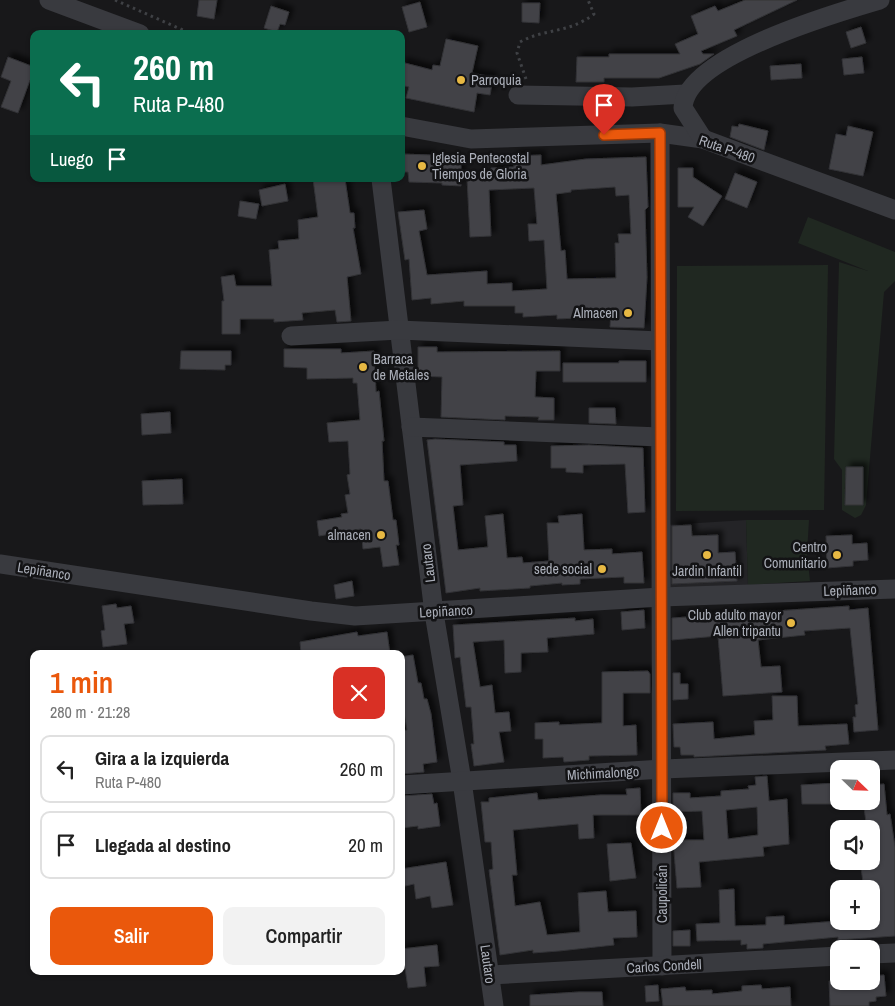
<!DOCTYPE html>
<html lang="es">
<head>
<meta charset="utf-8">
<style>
	:root { --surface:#fff; --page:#f2f2f2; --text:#222; --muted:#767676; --line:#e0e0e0; --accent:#ea580c }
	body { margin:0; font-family:"Archivo Narrow",sans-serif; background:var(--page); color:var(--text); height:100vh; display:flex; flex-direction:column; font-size:19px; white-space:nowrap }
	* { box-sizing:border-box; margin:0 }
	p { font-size:16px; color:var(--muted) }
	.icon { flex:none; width:28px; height:28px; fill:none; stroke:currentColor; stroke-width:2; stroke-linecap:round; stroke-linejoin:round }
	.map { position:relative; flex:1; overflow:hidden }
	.side { position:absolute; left:30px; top:650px; width:375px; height:325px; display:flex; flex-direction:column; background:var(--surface); border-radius:10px; box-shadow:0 1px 4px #0004 }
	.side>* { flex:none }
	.hud { position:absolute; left:30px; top:30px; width:375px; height:152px; border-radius:10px; box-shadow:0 1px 4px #0004; background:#0b6e4f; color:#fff; overflow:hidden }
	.needle { width:32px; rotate:113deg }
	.controls { position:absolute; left:830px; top:760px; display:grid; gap:10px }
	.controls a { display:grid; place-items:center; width:50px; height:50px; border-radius:10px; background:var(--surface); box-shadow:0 1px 4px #0004; font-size:25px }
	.pin { position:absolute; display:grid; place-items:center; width:42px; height:42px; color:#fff; margin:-51px -21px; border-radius:50% 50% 50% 0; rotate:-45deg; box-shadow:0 0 5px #0007 }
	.pin .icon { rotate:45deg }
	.me { position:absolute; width:55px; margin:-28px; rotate:0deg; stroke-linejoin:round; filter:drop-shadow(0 0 4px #0008) }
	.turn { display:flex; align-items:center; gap:18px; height:105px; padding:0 20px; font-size:22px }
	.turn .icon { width:65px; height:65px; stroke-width:2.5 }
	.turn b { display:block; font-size:35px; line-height:42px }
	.then { display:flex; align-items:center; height:48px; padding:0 20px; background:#0003; gap:10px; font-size:19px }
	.round { display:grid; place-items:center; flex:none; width:52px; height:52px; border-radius:10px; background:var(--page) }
	.overview { display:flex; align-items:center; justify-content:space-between; height:85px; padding:0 20px }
	h1 { font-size:30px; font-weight:600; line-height:38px; color:var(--accent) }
	.cta { display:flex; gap:10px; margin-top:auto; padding:10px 20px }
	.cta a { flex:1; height:58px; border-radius:10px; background:var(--accent); color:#fff; font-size:20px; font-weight:600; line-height:58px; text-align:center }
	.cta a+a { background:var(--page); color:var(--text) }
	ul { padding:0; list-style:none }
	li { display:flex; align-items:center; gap:15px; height:68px; margin:0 10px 8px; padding:0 10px; border:2px solid var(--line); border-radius:10px }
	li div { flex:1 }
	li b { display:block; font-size:19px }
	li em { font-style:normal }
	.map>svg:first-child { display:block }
</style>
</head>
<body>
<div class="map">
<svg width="895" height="1006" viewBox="0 0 895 1006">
	<defs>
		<filter id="shadow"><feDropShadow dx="4.5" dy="-4.5" stdDeviation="2.5" flood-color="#0009"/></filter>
	</defs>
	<rect width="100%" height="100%" fill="#18181a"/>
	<path fill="#242427" d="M746 520 748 585 666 590V525Z"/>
	<g fill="#202821">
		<path d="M808 217 895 252V281L884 292 866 505 861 515 855 518 842 510V470L834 459 839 262 868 271 798 243Z"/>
		<path d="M828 265 824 510 676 511 677 266Z"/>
		<path d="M746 520H809L807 553 810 581 748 585Z"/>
	</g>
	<g fill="#424347" stroke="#323236" fill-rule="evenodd" filter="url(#shadow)">
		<path d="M199 0H217L214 19 197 16Z"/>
		<path d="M745 0H797L734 30 737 36 701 51 703 54H714L700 64 659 78H604V82H576L577 57H609V54H680L675 44 698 34 691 16 715 6 718 11Z"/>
		<path d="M420 2 427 27 409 32 402 7Z"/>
		<path d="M522 3H540L539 23 522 22Z"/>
		<path d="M271 6 289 12 285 25 280 24 277 32 264 28Z"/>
		<path d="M861 27 866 43 851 48 846 32Z"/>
		<path d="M446 39 478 46 472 73 493 77 490 95 477 93 474 112 406 98 409 87 401 85V62L432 70 433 65 440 66Z"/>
		<path d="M8 57 34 67V81L30 80 18 113 1 107 11 81 1 77Z"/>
		<path d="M862 57 864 73 844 75 842 59Z"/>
		<path d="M801 64 802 78 771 80 770 66Z"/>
		<path d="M739 124 768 131 764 150 730 137 732 126 738 127Z"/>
		<path d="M848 126 873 132 863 176 829 169 836 134 846 136Z"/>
		<path d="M401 154 431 155V158L461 161V186L442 185V183L409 182 408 172H401Z"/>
		<path d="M541 155V165L586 159 646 157 648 207 645 210 647 277 644 328 610 327 611 311 579 312V318L557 319V315L523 317V313H515V306H464V301L431 304V298L412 300 409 259 405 260 398 212 424 210 427 229 419 231 427 275 487 271V284L512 283V291L547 289 544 240 529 241 528 224H537L534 188 489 190 491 236 470 237 467 178 491 176V168L514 167 513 156ZM615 187 616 196 629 195 631 234H618L619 243H615L616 278 567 279 565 250 561 251 556 194 571 192V190Z"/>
		<path d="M678 168H693V177L722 196 703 226 688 217 694 207H678Z"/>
		<path d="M735 173 757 182 747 208 725 199Z"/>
		<path d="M313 179H345L350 213H354L355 228H353L361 274 347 277 351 321 337 322 335 310 302 313 303 320 274 322V319H240V334H222V301H224L221 277 234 275 236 286H272L269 250 279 249 278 241 299 239 298 220 318 217Z"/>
		<path d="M285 184 288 201 262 206 259 190Z"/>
		<path d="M240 201 259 204 256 219 238 216Z"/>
		<path d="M418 347H437V352L560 351V371H536L535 397 554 398V420H538L539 417 505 416V420L441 417 442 377 418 376Z"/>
		<path d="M284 349H341V353L374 351 376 392 379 391 384 441H382L384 481H388L393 520H396L399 545H396L399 565 383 567 380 547 363 549 361 529 319 536 317 521 342 517 341 514 348 513 345 495 350 494 347 475 350 474 348 441 329 442 327 423 360 420 357 383H353V378L307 379V368L284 367Z"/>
		<path d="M181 351H231V365H225V370L180 369Z"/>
		<path d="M619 361H646V382H563V363H619Z"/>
		<path d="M589 408H615L616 424 589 423Z"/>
		<path d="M170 412 171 433 142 435 141 414Z"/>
		<path d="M435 439 504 442V445H516L517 461 460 465 463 505 453 506 458 550 488 547 485 516 503 514 507 558 522 557 523 563 549 561 547 523H559L558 516 582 514 584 550 612 549V554L642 552 644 583H624V577L580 579V584L562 585V583L530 586V588L480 591V588L446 593 427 440Z"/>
		<path d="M589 445 643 448 645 512 628 513 625 464 583 465V473L566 472V468H551V446Z"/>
		<path d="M846 467H863V505H845Z"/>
		<path d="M182 479 183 504 143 505 142 481Z"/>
		<path d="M691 525 692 536 718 535V553L735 552 737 581 672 584V526Z"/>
		<path d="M852 535V544L867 543 868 560 853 561V566L827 568 826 536Z"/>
		<path d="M352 581 354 596 336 599 334 585Z"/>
		<path d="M116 604 117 608 131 606 134 623 124 624 127 644 103 647 101 631 105 630 102 606Z"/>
		<path d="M849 606V610L868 608 878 730 854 732 853 717H856L855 705 858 704 850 628 804 631 805 635 758 640 761 667 780 666 782 692 723 696 718 636 672 640V618Z"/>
		<path d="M644 610 645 628 622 630 621 612Z"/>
		<path d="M575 618V621L593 619 594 634 547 638 548 652 521 653V672L505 673 504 640 473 642 480 687 492 685 495 713 509 712 511 731 499 732 504 762 474 766 471 744H474L471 707H466L460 657 455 658 453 625Z"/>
		<path d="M357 632 358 636 387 632 390 654H301L300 642Z"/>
		<path d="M413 655 418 683H421L424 699H427L431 714 437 762 423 764 424 772 401 774V731L407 730 401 695V657Z"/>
		<path d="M648 671 650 674V693H623V726L636 725 637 755 589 756V760L564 762 563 757 543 758V739H535V723L559 722V725L602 723V672Z"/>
		<path d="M673 673H680V684H688V699L673 700Z"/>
		<path d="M772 696H797L798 726 847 724 849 744 825 746 826 750 694 757V755H681L680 747H674L673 724 713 722 714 739 755 735 754 721 773 720Z"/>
		<path d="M767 776 769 801 787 799 789 844 763 847 764 856 699 862 701 887 677 888 673 840H704L702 811 673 812V793H690V798L721 796V791L749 789 748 786 756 785 755 777ZM757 807 758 835 728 839 726 810Z"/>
		<path d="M838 783 839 804H802L801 785Z"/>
		<path d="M884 784 887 815 890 814 895 847V936L838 940V937L763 944V948L747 949V944L741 945V940L697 941 696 924 720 923 719 890 734 889 735 926 766 925V917L784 916V925L839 921H877L873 889H864L860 861H871V829H867L863 801H871V785Z"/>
		<path d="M640 788 641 815H593L594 838 579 839 578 824 513 830 517 875H512L515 906 540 902 547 935 580 932 578 893 606 891 608 912 636 911 637 937 613 938 614 945 559 951 533 953V950L500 955 489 870 493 869 491 842H485L481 802H489V798L537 793 538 800 600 795H627L626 789Z"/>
		<path d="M432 794 434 804 437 803 440 826 418 829V826L401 828V796Z"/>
		<path d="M631 843 636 878 610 881 607 844Z"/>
		<path d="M446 862 453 905 432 908 430 896 416 899 414 884 401 887V869Z"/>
		<path d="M690 930V946H673V931Z"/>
		<path d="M437 945 439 966 424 967 426 986 408 988 405 968H401V949Z"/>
		<path d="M884 975 886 996 876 997V1001L869 1002V1006H830L829 981H871V976Z"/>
		<path d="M658 985 659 1001 646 1002 645 986Z"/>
		<path d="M761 985 762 989 790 987 791 1006H663L661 989 685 987 686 991 712 990V994L742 991V986Z"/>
		<path d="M579 992H602L603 1006H530V995Z"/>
	</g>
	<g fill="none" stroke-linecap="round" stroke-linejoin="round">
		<g stroke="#3f4145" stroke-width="3" stroke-dasharray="2.5 4" stroke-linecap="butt">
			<path d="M115 0 192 34"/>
			<path d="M526 79 517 53 520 42C545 28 568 34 594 14L588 0"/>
		</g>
		<g stroke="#393a3f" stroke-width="19">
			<path d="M49 0 140 34"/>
			<path d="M518 95 632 97 685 94"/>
			<path d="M401 126 471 139 660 133 703 139 895 210"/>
			<path d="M660 133 662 966"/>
			<path d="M703 139 683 108C686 56 836 13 880 0"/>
			<path d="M381 179 434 613 462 781 494 1006"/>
			<path d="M291 336 399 330 660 341"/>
			<path d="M411 427 660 437"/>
			<path d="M0 564 311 611 355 616 661 597 895 589"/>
			<path d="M401 785 663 769 895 760"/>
			<path d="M871 954 895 953"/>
			<path d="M490 975 839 956"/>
		</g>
	</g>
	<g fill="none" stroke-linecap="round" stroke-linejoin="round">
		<g stroke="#983908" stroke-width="12">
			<path id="route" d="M604 135 660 133 662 828"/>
		</g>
		<use href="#route" stroke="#ea580c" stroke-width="9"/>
	</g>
	<g fill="#e7b843" stroke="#131315" stroke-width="2">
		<circle cx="461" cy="80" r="5"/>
		<circle cx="422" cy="166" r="5"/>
		<circle cx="628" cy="313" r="5"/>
		<circle cx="363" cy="367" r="5"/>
		<circle cx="381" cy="535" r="5"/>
		<circle cx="707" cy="555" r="5"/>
		<circle cx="837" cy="555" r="5"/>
		<circle cx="602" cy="569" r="5"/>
		<circle cx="791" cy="623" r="5"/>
	</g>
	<g text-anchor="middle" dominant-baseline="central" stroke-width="5" stroke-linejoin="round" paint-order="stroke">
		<g font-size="14" fill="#abafb9" stroke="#131315" text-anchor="end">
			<text x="471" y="80" text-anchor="start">Parroquia</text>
			<text x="432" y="158" text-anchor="start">Iglesia Pentecostal<tspan x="432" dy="16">Tiempos de Gloria</tspan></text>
			<text x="618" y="313">Almacen</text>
			<text x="373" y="359" text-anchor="start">Barraca<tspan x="373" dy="16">de Metales</tspan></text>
			<text x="371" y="535">almacen</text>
			<text x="827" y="547">Centro<tspan x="827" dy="16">Comunitario</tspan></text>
			<text x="592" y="569">sede social</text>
			<text x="707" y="571" text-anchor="middle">Jardin Infantil</text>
			<text x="781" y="615">Club adulto mayor<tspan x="781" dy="16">Allen tripantu</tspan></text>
		</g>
		<g font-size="14" fill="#abafb9" stroke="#131315">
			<text transform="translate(727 149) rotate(19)">Ruta P-480</text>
			<text transform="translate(428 563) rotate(-97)">Lautaro</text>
			<text transform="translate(44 571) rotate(9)">Lepiñanco</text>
			<text transform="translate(850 590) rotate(-2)">Lepiñanco</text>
			<text transform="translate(446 611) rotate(-3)">Lepiñanco</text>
			<text transform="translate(603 773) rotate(-3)">Michimalongo</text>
			<text transform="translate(662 894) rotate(-90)">Caupolicán</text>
			<text transform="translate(488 964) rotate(82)">Lautaro</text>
			<text transform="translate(664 966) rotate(-3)">Carlos Condell</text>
		</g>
	</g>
</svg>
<div class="controls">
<a><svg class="needle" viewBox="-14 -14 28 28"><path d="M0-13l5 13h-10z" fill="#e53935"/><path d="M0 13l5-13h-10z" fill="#767676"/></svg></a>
<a><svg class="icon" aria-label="sound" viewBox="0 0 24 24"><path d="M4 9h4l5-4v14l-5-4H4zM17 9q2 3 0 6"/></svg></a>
<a>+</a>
<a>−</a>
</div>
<div class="pin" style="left:604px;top:135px;background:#d93025"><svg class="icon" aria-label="arrive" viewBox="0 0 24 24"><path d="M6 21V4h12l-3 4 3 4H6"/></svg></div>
<svg class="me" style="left:662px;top:828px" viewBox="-20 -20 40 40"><circle r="17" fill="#ea580c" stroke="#fff" stroke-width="3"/><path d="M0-11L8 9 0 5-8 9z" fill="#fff"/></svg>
<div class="hud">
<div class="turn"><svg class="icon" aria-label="left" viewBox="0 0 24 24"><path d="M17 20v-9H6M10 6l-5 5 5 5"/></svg><div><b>260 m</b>Ruta P-480</div></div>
<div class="then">Luego<svg class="icon" aria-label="arrive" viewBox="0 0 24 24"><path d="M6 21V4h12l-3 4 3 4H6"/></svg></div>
</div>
<section class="side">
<div class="overview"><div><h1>1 min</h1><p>280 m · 21:28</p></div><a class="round" style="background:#d93025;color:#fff"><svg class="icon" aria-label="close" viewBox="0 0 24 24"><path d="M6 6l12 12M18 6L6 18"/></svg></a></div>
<ul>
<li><svg class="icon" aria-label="left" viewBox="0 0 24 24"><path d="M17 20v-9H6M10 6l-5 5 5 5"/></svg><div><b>Gira a la izquierda</b><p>Ruta P-480</p></div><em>260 m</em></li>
<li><svg class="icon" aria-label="arrive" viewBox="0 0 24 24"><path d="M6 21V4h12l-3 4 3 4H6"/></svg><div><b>Llegada al destino</b></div><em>20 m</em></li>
</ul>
<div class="cta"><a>Salir</a><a>Compartir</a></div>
</section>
</div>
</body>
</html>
